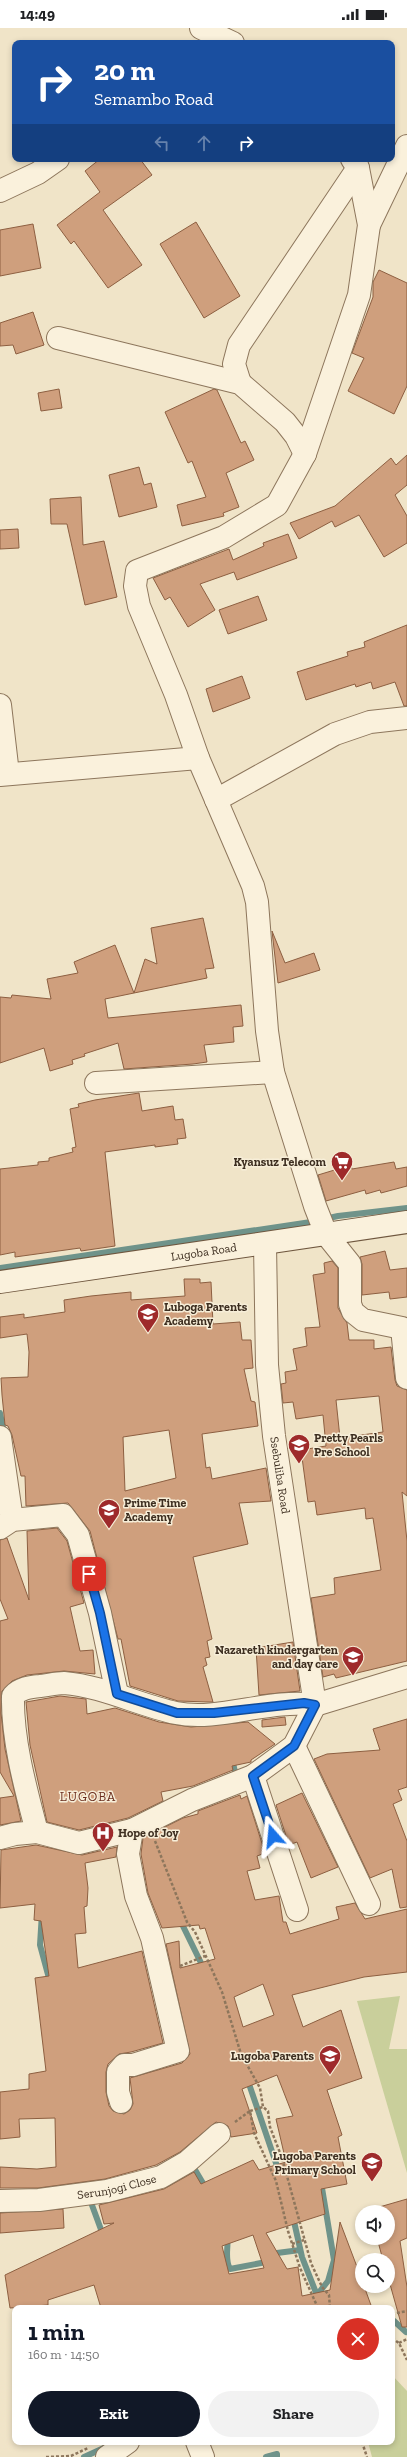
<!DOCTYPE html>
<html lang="en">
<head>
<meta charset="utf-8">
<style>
	:root { --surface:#fff; --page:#f2f2f2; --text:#202124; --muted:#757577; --accent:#111827 }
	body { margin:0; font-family:"Zilla Slab",serif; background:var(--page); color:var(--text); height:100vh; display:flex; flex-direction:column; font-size:15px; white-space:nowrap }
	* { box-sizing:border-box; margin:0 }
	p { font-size:13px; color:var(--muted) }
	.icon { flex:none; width:22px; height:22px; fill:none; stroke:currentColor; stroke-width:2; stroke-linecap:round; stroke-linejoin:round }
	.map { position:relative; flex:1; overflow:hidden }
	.panel { position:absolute; left:12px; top:2277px; width:383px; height:140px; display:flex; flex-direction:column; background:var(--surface); border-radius:8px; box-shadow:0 2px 6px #0003 }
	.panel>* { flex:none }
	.banner { position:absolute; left:12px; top:12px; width:383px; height:122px; border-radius:8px; box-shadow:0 2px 6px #0003; background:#1a4fa0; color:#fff; overflow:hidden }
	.tools { position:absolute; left:355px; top:2177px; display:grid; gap:8px }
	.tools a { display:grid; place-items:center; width:40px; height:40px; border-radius:50%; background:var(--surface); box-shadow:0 2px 6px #0003; font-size:20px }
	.pin { position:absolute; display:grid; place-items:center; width:34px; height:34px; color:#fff; margin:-17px; border-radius:8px; box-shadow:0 2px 6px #0006 }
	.me { position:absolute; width:44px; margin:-22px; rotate:342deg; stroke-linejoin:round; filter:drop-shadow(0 0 3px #0008) }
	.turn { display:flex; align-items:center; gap:14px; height:84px; padding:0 16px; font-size:18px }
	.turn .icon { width:52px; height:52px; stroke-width:2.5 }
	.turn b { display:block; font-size:28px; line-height:34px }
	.lanes { display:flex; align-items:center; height:38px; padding:0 16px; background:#0003; justify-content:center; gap:20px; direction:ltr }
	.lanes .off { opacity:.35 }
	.round { display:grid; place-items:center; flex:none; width:42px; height:42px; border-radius:21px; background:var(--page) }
	.headline { display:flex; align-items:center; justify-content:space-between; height:68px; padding:0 16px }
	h1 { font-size:24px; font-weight:700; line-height:30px; color:var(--accent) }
	.action { display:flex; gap:8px; margin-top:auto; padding:8px 16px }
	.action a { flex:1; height:46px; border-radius:24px; background:var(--accent); color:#fff; font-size:16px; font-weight:700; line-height:46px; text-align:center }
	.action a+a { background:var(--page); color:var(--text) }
	.status { display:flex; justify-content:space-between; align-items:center; height:28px; padding:0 20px; background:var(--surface); direction:ltr }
	.status svg { height:11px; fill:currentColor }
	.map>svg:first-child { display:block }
</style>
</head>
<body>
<div class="status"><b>14:49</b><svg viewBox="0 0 49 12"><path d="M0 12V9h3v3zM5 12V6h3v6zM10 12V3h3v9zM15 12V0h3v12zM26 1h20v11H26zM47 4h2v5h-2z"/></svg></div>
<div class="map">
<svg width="407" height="2429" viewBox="0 0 407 2429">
	<rect width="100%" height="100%" fill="#f0e4c8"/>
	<g fill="#c9cf9b">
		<path d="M400 1968 389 2021H407V2145L357 1973Z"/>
		<path d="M392 2347 407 2363V2429H372L368 2414H392Z"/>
	</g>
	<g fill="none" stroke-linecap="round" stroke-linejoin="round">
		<g stroke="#6f938a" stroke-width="6">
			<path d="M0 1240 311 1194 338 1188 407 1180"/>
			<path d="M0 1385 4 1405"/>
			<path d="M232 1731 236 1748"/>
			<path d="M42 1885 40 1917 50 1954"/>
			<path d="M180 1892 204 1941"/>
			<path d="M247 2050 279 2144"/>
			<path d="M191 2135 207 2162"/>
			<path d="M89 2169 103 2207"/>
			<path d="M293 2189 302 2229 322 2280"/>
			<path d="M227 2208C229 2219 224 2231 230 2241L266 2234 277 2225 300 2222"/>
			<path d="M317 2267 328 2253 334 2232 321 2154"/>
			<path d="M394 2293 406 2304"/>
			<path d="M84 2429 106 2419"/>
			<path d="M266 2429 277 2426V2429"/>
		</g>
	</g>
	<g fill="#cf9f7d" stroke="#8d5f41" fill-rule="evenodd">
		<path d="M100 131H140L152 147 103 182 142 237 108 260 74 213 71 216 57 197 100 164 85 143Z"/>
		<path d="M196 194 240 268 204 290 160 216Z"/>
		<path d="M33 196 41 240 0 248V202Z"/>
		<path d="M379 242 407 255V358L394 386 348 363 364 330 352 325 373 269V254Z"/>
		<path d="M33 284 44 317 16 326 13 317 0 318V295Z"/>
		<path d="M59 361 62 380 41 383 38 365Z"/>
		<path d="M214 361 217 362 241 415 245 413 254 432 226 445 239 479 223 485 224 488 182 498 177 477 206 469 192 433 188 435 165 384Z"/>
		<path d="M407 427V457L395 467 407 488V515L384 529 359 487 335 499 332 493 299 511 290 495 335 478 391 430 396 437Z"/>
		<path d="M139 439 144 457 151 455 157 479 119 489 109 447Z"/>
		<path d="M81 469 83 517 104 513 117 569 85 577 67 496H51L50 471Z"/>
		<path d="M18 501 19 520 0 521V502Z"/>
		<path d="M288 506 297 530 237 552 234 544 200 556 215 582 188 599 170 569 165 572 153 550 229 521 233 532 264 518 263 515Z"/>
		<path d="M258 568 267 592 228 606 219 582Z"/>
		<path d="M407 597V678H404L395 654 373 661 371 654 356 659 355 656 306 672 297 644 348 628 347 624 365 619 364 614Z"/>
		<path d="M242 648 250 670 213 684 206 661Z"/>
		<path d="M203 890 214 940 205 941 207 950 134 965 145 931 157 936 151 900Z"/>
		<path d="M272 903 285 935 314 925 320 942 278 955Z"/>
		<path d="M115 917 134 965 105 971 108 990 241 977 243 998 233 999 234 1014 204 1017 207 1034 193 1036 124 1041 118 1015 84 1026 85 1028 72 1032 73 1036 50 1043 44 1020 0 1035V969L11 970 12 967 51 971 47 951 78 945 74 934Z"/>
		<path d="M139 1065 142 1083 173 1078 175 1092 183 1091 186 1110 177 1111 178 1116 155 1119V1117L105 1124 115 1218 81 1223 80 1220 15 1229V1224L0 1227V1141L38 1137V1134L49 1133V1130L73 1124 72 1120 76 1119 70 1081 79 1079 78 1076 95 1072Z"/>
		<path d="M394 1134 396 1141 407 1139V1158L381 1165 380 1162 366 1166 365 1162 326 1173 318 1147 351 1137 352 1141Z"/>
		<path d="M385 1223 390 1242 407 1240V1269L390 1271 389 1264 362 1267V1236L360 1229Z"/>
		<path d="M332 1233 338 1240V1280L347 1295 349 1312H374V1321L391 1319 395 1352 397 1358 407 1362V1468L402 1464 407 1513V1633L336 1650 334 1646 323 1649 311 1570 335 1566 334 1550 381 1542 373 1490 366 1491 365 1480 317 1487 315 1473 308 1474 301 1422 326 1418 323 1387 296 1391 293 1374 283 1375 281 1356 286 1355 285 1344 297 1342 293 1321 307 1318 305 1300 320 1299 313 1247 325 1245 324 1235ZM379 1368 383 1404 340 1410 336 1372Z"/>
		<path d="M184 1251H200V1255L211 1254 213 1296 240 1294 242 1312H251L253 1340 244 1341 251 1373 255 1374 258 1398 202 1406 206 1440 210 1439 212 1451 266 1440 271 1473 239 1475 248 1516 193 1529 212 1611 207 1613 210 1629 205 1630 207 1637 203 1639 213 1674H209L178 1673 130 1658 121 1611H118L90 1503 68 1475 26 1478 25 1448H21L12 1407 8 1398 5 1397 2 1367 1 1350 28 1349 29 1324 27 1306 0 1310V1289L24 1286V1290L65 1284 64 1272 91 1268 131 1264V1272L185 1268ZM169 1402 176 1450 125 1463 123 1409Z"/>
		<path d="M57 1500 67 1513 84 1575 70 1579 80 1623 93 1622 95 1646 64 1643 27 1647 12 1653 2 1663 1 1685 5 1721 21 1793 0 1797V1770L14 1768 0 1744V1593L8 1591 0 1571V1512L7 1510 29 1572 27 1503Z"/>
		<path d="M293 1614 300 1663 259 1667 256 1620Z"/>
		<path d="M60 1668 86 1671 87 1686 115 1680 159 1694 191 1699 248 1694 275 1716 251 1732V1734L232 1738 233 1742 193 1758 161 1764 163 1773 128 1790 79 1802 47 1794 30 1717 26 1674Z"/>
		<path d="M285 1689 286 1697 262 1699V1692Z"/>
		<path d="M407 1691V1759L398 1762 402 1772 393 1776 407 1813V1879L400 1880 392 1841 370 1850 314 1731 327 1726 380 1722 373 1701Z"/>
		<path d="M302 1765 338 1839 311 1850 297 1814 289 1817 276 1777Z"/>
		<path d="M240 1767 241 1771 247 1768 265 1825 257 1828 260 1840 247 1843 255 1872 279 1868 283 1894H286L290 1906 339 1891 336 1879 355 1875 365 1891 407 1881V1944L364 1949 292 1967 303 1999 341 1982 362 2050 327 2062 342 2107 338 2109 347 2156 321 2161 325 2186 266 2205 287 2241 298 2239 302 2268 330 2262 340 2194 362 2252V2258H364L372 2280H101L94 2257 48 2272V2277L10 2280 5 2247 114 2195 104 2196 99 2177 164 2161 194 2144 201 2156 253 2132 259 2142 286 2134 276 2091 293 2088 277 2047 242 2061 257 2105 231 2109 228 2098 216 2094 180 2124 156 2137 105 2151 38 2160H0V2139L37 2141 56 2139 55 2090 19 2091 20 2109 0 2111V2064L29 2061V2046L46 2043 35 1950 49 1948 41 1893 34 1892 35 1876 0 1880 1 1822 36 1817 82 1827 117 1819 116 1829 85 1835 88 1860 87 1878 84 1879 86 1905 75 1906 78 1940 142 1923 163 2015 131 2024 119 2026 108 2036 106 2044V2064L109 2078 113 2083 124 2086 130 2082 133 2076 130 2050 182 2035 190 2026 166 1916 179 1913 180 1940 215 1931 205 1900 200 1901 199 1897 162 1900 148 1865 141 1826 143 1810 183 1790 198 1786V1783ZM263 1956 274 1987 243 1999 234 1969ZM253 2207 264 2240 229 2246 222 2218Z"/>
		<path d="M407 2171V2210L400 2213 407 2259V2299H402L388 2249V2232H383L377 2210H388V2184H370L369 2182Z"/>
		<path d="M63 2181 64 2200 0 2205V2185Z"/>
	</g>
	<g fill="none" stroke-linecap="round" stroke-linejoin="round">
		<g stroke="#8d765c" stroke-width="24">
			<g id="street">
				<path d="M201 0 233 15"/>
				<path d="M352 131 358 140 369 197 359 267 305 426 277 477 224 509 137 543 135 558 139 578 176 667 198 730 253 858 257 874 267 1003 273 1044 315 1178 326 1206 350 1236V1276L353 1284 363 1292 402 1300 407 1350"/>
				<path d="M0 163 38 145 58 131"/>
				<path d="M369 197 407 118"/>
				<path d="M58 310 240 355 285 394 296 408 305 426"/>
				<path d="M240 355 234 336 239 317 358 140"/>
				<path d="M0 677 8 746"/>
				<path d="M0 747 198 730"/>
				<path d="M216 772 335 706 370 694 407 690"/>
				<path d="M96 1055 273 1044"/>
				<path id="s1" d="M265 1216 267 1337 274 1408 315 1677"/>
				<path d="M0 1409 12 1492"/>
				<path d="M0 1500 12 1492 63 1487 78 1507 100 1585 117 1666"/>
				<path d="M294 1718 369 1876"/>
				<path d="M253 1748 297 1882"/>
				<path d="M37 1804C26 1762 12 1712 13 1668 20 1660 30 1659 40 1658 48 1657 57 1655 64 1655 103 1658 138 1677 176 1685 219 1694 270 1670 315 1677L407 1649"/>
				<path d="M0 1810 15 1806 37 1804 79 1815 132 1802 192 1772 253 1748 294 1718 315 1677"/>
				<path d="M121 2074 118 2064V2044L124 2037H133L178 2023 152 1910 136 1868 128 1826 132 1802"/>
				<path id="s2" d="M0 2173 39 2172 107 2163 161 2149 187 2134 219 2106"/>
				<path d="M197 2414 203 2429"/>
				<path d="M107 2429 128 2414"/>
			</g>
		</g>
		<g stroke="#6f573f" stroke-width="24">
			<g id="secondary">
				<path id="s3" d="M0 1254 407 1194"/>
			</g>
		</g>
		<g stroke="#8d765c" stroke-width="2.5" stroke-dasharray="3 2" stroke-linecap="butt">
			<path d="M155 1813 187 1894 195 1904 222 1964 241 2026 260 2060 263 2079 268 2083 270 2099 282 2130 311 2235 322 2259 329 2267 330 2280"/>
			<path d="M180 1938 205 1928"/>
			<path d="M250 2083 263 2079"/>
			<path d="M235 2094 250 2083 254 2105 276 2153 288 2203 300 2240 318 2280"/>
			<path d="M292 2216 304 2212"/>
			<path d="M392 2286 407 2283"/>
			<path d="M392 2310 399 2315 407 2332"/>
			<path d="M399 2315 407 2311"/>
			<path d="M362 2414 367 2429"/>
			<path d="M46 2429 71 2428 88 2420"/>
		</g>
		<use href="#street" stroke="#faf1dc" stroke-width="22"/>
		<use href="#secondary" stroke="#faf1dc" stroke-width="22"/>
	</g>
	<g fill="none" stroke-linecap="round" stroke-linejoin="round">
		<g stroke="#114b97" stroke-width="10">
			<path id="route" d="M89 1546 100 1585 117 1666 177 1685H214L304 1675 315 1677 294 1718 253 1748 273 1808"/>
		</g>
		<use href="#route" stroke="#1a73e8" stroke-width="7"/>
	</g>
	<defs>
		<g id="supermarket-pin" transform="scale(1.15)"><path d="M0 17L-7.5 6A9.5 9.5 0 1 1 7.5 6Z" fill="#9e2a2b" stroke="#f7eed8"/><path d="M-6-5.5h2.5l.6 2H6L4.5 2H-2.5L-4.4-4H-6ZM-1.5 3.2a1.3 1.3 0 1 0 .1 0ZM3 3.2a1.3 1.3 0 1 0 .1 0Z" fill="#fff"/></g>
		<g id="school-pin" transform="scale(1.15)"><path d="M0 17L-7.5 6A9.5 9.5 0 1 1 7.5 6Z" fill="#9e2a2b" stroke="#f7eed8"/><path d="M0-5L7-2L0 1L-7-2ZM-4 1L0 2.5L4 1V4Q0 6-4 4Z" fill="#fff"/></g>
		<g id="hospital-pin" transform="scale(1.15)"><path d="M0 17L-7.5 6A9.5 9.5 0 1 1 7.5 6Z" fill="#9e2a2b" stroke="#f7eed8"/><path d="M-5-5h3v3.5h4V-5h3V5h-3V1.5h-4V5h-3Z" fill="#fff"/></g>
	</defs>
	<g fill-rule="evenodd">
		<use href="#supermarket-pin" x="342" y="1134"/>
		<use href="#school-pin" x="148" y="1286"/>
		<use href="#school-pin" x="299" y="1417"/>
		<use href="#school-pin" x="109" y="1482"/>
		<use href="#school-pin" x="353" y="1629"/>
		<use href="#hospital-pin" x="103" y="1805"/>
		<use href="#school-pin" x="330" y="2028"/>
		<use href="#school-pin" x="372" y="2135"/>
	</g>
	<g text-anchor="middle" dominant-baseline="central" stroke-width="3" stroke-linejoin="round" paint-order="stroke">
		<g font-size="12" font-weight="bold" fill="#3d2e20" stroke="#f7eed8" text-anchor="end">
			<text x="326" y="1134">Kyansuz Telecom</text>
			<text x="164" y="1279" text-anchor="start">Luboga Parents<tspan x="164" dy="14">Academy</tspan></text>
			<text x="314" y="1410" text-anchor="start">Pretty Pearls<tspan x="314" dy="14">Pre School</tspan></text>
			<text x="124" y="1475" text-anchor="start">Prime Time<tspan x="124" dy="14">Academy</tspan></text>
			<text x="338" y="1622">Nazareth kindergarten<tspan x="338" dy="14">and day care</tspan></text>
			<text x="118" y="1805" text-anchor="start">Hope of Joy</text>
			<text x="314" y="2028">Lugoba Parents</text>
			<text x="356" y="2128">Lugoba Parents<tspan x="356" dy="14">Primary School</tspan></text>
		</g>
		<g font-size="12" fill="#3d2e20" stroke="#f7eed8">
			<text stroke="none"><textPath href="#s3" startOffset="206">Lugoba Road</textPath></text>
			<text stroke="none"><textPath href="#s1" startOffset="232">Ssebuliba Road</textPath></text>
			<text stroke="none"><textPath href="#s2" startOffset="118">Serunjogi Close</textPath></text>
		</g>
		<g font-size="13" letter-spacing="1" fill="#6b2e1e" stroke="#f7eed8">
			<text x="88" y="1768">LUGOBA</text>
		</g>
	</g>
</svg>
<div class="tools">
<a><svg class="icon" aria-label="sound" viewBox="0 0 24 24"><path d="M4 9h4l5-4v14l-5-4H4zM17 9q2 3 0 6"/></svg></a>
<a><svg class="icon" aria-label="search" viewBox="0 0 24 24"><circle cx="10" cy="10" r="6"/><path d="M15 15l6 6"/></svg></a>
</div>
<div class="pin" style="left:89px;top:1546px;background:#d93025"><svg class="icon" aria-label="arrive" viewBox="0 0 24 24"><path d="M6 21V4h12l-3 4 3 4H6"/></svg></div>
<svg class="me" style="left:273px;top:1808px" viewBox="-20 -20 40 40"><path d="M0-17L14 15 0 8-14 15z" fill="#1a73e8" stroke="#fff" stroke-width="4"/></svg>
<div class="banner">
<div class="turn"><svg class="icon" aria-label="right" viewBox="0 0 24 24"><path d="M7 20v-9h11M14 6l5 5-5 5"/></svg><div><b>20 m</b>Semambo Road</div></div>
<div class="lanes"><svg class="icon off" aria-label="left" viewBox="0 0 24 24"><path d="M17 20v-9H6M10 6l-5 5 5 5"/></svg><svg class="icon off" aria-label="ahead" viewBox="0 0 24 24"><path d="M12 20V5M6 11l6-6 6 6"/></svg><svg class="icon" aria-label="right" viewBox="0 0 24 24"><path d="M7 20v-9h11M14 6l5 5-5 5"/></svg></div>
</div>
<section class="panel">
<div class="headline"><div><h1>1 min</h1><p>160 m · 14:50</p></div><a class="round" style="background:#d93025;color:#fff"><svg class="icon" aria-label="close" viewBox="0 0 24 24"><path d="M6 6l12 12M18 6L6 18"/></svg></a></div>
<div class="action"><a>Exit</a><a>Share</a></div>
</section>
</div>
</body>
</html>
